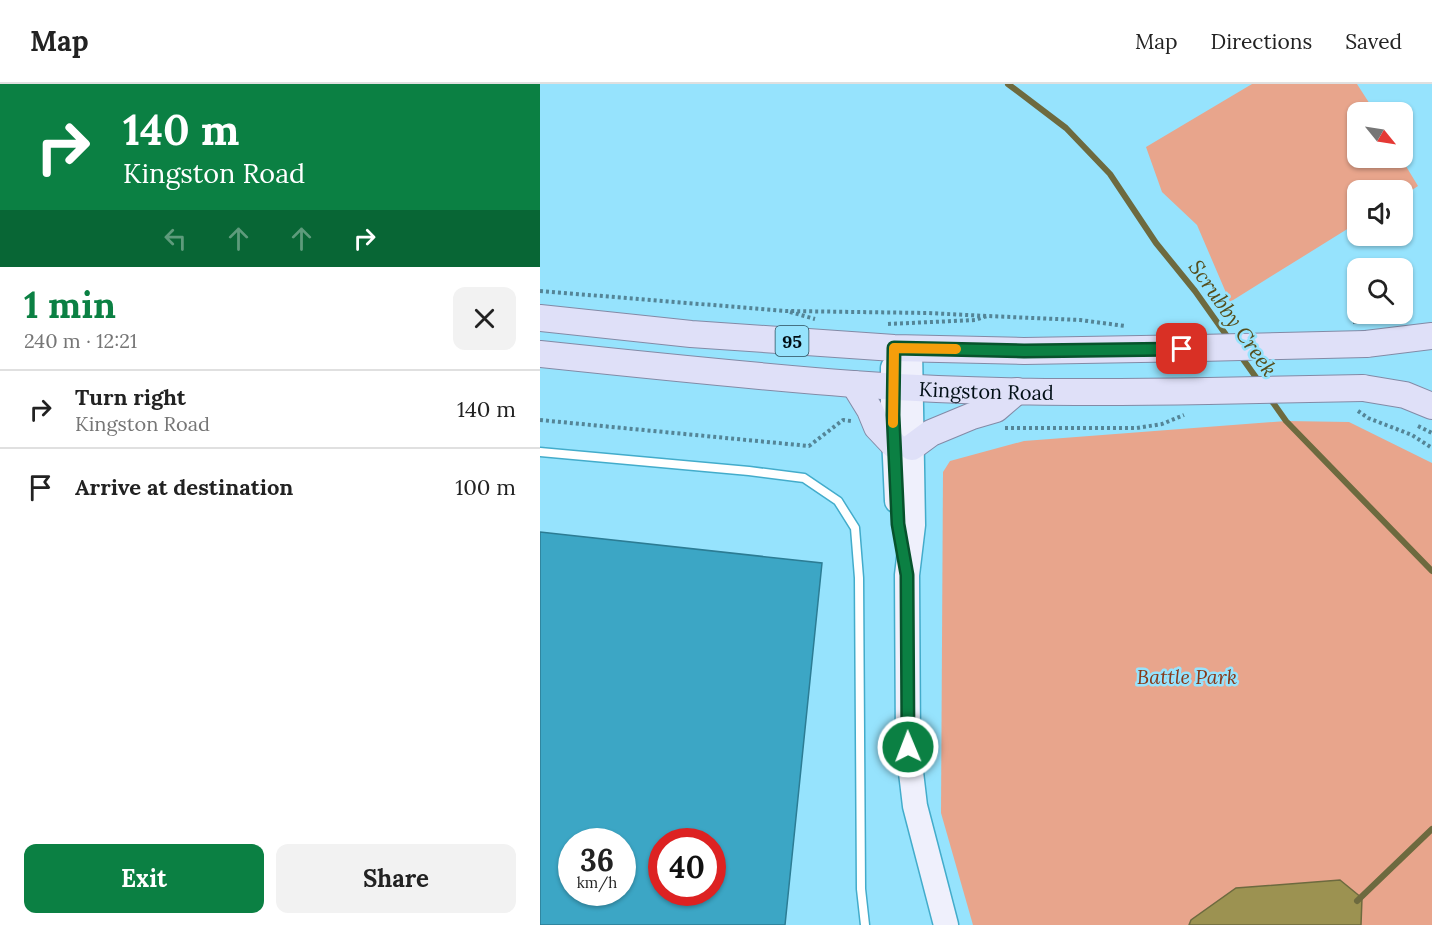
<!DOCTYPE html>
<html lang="en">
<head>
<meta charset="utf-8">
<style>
	:root { --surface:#fff; --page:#f2f2f2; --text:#222; --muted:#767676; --line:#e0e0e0; --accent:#0b8043 }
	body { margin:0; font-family:Lora,serif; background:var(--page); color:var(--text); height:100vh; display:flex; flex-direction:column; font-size:22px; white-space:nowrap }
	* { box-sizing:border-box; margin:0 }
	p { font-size:20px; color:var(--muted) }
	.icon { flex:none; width:33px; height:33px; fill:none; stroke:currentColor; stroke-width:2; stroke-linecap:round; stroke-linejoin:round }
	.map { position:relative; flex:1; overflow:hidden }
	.drawer { display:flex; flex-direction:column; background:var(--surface); width:540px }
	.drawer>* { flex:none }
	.guide { background:#0b8043; color:#fff; overflow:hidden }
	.needle { width:39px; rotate:120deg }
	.fabs { position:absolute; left:807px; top:18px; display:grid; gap:12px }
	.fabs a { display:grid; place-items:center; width:66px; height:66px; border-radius:12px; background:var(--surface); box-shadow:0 2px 4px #0004; font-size:30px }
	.speed { position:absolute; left:18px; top:744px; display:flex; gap:12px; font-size:30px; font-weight:700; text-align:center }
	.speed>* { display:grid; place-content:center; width:78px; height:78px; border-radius:50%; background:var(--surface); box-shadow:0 2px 4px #0004; line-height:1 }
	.speed small { font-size:15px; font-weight:400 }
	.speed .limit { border:9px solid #d22; background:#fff; color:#111 }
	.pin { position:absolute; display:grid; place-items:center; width:51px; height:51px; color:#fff; margin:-26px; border-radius:12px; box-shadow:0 3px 9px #0006 }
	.me { position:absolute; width:66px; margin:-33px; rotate:359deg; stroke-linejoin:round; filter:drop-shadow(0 0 4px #0008) }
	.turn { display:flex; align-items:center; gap:21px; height:126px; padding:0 24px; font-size:27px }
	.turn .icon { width:78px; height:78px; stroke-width:2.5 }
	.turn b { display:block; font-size:42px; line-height:51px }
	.lanes { display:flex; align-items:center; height:57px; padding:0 24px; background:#0003; justify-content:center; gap:30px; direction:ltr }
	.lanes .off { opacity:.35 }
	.round { display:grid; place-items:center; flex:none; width:63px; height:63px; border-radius:12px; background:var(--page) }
	.head { display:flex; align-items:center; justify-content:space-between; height:102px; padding:0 24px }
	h1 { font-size:36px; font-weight:700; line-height:45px; color:var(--accent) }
	.action { display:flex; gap:12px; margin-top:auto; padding:12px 24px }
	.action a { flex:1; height:69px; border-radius:12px; background:var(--accent); color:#fff; font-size:24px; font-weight:700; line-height:69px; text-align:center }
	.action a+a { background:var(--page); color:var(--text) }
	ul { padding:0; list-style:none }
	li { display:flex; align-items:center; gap:18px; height:78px; padding:0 24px; border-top:2px solid var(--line) }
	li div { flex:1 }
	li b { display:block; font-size:22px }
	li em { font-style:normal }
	header { display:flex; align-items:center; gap:36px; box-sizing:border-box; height:84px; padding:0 30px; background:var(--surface); border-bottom:2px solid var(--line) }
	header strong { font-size:28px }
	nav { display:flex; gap:33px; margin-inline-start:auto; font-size:21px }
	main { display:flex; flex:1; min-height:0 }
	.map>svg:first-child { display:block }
</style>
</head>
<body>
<header>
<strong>Map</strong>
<nav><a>Map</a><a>Directions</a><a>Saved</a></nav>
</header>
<main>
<section class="drawer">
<div class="guide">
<div class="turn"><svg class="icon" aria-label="right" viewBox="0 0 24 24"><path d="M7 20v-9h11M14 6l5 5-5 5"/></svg><div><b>140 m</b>Kingston Road</div></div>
<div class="lanes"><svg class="icon off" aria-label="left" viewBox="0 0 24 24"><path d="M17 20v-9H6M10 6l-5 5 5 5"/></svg><svg class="icon off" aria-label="ahead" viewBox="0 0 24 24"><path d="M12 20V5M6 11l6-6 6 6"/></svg><svg class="icon off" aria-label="ahead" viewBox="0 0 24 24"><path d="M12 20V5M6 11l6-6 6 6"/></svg><svg class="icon" aria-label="right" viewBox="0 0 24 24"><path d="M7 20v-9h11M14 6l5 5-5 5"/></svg></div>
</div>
<div class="head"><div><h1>1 min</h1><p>240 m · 12:21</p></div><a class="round"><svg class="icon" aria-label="close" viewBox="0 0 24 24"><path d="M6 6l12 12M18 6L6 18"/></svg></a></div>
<ul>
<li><svg class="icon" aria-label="right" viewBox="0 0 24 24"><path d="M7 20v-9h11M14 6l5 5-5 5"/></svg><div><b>Turn right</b><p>Kingston Road</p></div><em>140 m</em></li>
<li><svg class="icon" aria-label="arrive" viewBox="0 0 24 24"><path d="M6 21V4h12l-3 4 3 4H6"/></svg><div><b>Arrive at destination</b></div><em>100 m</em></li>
</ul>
<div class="action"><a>Exit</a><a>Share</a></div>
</section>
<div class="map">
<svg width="892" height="841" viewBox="0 0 892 841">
	<rect width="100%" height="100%" fill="#96e3fd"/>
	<g fill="#e8a58c">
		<path d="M712 0H817L835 28H818V74H861L878 102 863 112 862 106H818L817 139 690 218 657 141 622 108 606 63Z"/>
		<path d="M746 337 809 338 892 379V841H433L401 729 403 388 410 377 484 357Z"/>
	</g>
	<path fill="#9c9251" stroke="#6d6a3f" stroke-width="1.5" d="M800 796 822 814 821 841H649L651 836 696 804Z"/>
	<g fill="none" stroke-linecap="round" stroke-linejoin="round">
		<g stroke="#6d6a3f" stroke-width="6">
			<path d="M468 0 526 44 570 90 616 159 655 207 689 255"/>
			<path d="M700 271 720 299"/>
			<path d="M729 313 746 337 892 487"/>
			<path d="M817 817 892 745"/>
		</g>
	</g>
	<path fill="#3ca6c5" stroke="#2c7c94" stroke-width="1.5" fill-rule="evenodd" d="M0 448 282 479 245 841H0ZM32 758H82V808H32ZM122 758H172V808H122Z"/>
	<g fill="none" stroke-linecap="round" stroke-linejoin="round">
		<g stroke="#43accb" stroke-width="11">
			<path id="lane" d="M0 368 209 387 264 394 298 417 315 444 319 494 321 805 325 841"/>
		</g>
		<g stroke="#43accb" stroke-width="27">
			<g id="secondary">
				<path d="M370 265 373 441 367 491 368 663 375 722 406 841"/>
				<path d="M353 284V331L357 417"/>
			</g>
		</g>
		<g stroke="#838aa6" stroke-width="28">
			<g id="primary">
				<path d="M0 234 151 250 354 264 484 267 659 264"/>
				<path d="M826 260 892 252"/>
				<path id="s1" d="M0 270C104 281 208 292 313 300 431 309 549 309 668 307"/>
				<path d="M314 300 330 326 337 343 354 361"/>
				<path d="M823 304 865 311 892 322"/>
				<path d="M372 363 391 349 432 332 456 325 477 307"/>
			</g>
		</g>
		<g stroke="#548597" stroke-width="4" stroke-dasharray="3 3" stroke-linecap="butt">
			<path d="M0 207 246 227 388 229 447 232"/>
			<path d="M250 228 275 235"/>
			<path d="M348 240 435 236 447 232 540 236 585 242"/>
			<path d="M815 240V225H818"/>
			<path d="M818 327 828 334 872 351 892 364"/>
			<path d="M0 336 269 362 303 336 311 337"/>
			<path d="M878 342 892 349"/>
			<path d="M465 344H597L622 340 644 331"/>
		</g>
		<use href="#lane" stroke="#fff" stroke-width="8"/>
		<use href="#secondary" stroke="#eff0fc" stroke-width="24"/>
		<use href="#primary" stroke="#dfe0f8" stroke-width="26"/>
		<g stroke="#838aa6" stroke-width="28" stroke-linecap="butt">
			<g id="primary-bridge">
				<path d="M659 264 826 260"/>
				<path d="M668 307 823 304"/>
			</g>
		</g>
		<use href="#primary-bridge" stroke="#dfe0f8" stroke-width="26"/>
	</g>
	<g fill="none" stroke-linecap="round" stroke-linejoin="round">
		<g stroke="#07532c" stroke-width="15">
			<path id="route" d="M368 663 367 491 358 440 353 331 354 264 484 267 642 265"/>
		</g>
		<use href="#route" stroke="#0b8043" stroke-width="10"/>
		<path stroke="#f59e0b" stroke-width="10" d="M353 339 354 264 416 265"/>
	</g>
	<g text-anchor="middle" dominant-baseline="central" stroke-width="5" stroke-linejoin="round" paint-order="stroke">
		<rect fill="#96e3fd" stroke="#2d4e5b" stroke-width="1.5" x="235.5" y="242" width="33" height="30" rx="4.5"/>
		<g font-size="18" font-weight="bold" fill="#000e15">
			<text x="252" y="257">95</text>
		</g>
		<g font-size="20" fill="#000e15" stroke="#96e3fd">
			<text stroke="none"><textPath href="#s1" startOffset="448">Kingston Road</textPath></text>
		</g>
		<g font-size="20" font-style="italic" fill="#873817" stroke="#96e3fd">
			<text x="647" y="592">Battle Park</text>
		</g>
		<g font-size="21" font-style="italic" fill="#554e1c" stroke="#96e3fd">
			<text transform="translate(693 234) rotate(55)">Scrubby Creek</text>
		</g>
	</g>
</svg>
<div class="fabs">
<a><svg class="needle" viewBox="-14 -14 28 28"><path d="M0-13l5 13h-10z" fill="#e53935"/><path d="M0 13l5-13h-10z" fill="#767676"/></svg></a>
<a><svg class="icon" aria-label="sound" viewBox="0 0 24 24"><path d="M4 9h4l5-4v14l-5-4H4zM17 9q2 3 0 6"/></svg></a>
<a><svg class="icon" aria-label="search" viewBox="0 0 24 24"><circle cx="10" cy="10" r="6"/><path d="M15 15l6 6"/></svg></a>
</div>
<div class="speed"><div>36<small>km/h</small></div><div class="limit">40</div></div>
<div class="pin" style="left:642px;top:265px;background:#d93025"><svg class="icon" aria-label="arrive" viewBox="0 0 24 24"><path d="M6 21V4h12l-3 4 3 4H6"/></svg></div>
<svg class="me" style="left:368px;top:663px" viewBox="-20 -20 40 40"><circle r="17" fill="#0b8043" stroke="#fff" stroke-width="3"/><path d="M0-11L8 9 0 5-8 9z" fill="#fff"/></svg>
</div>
</main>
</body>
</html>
